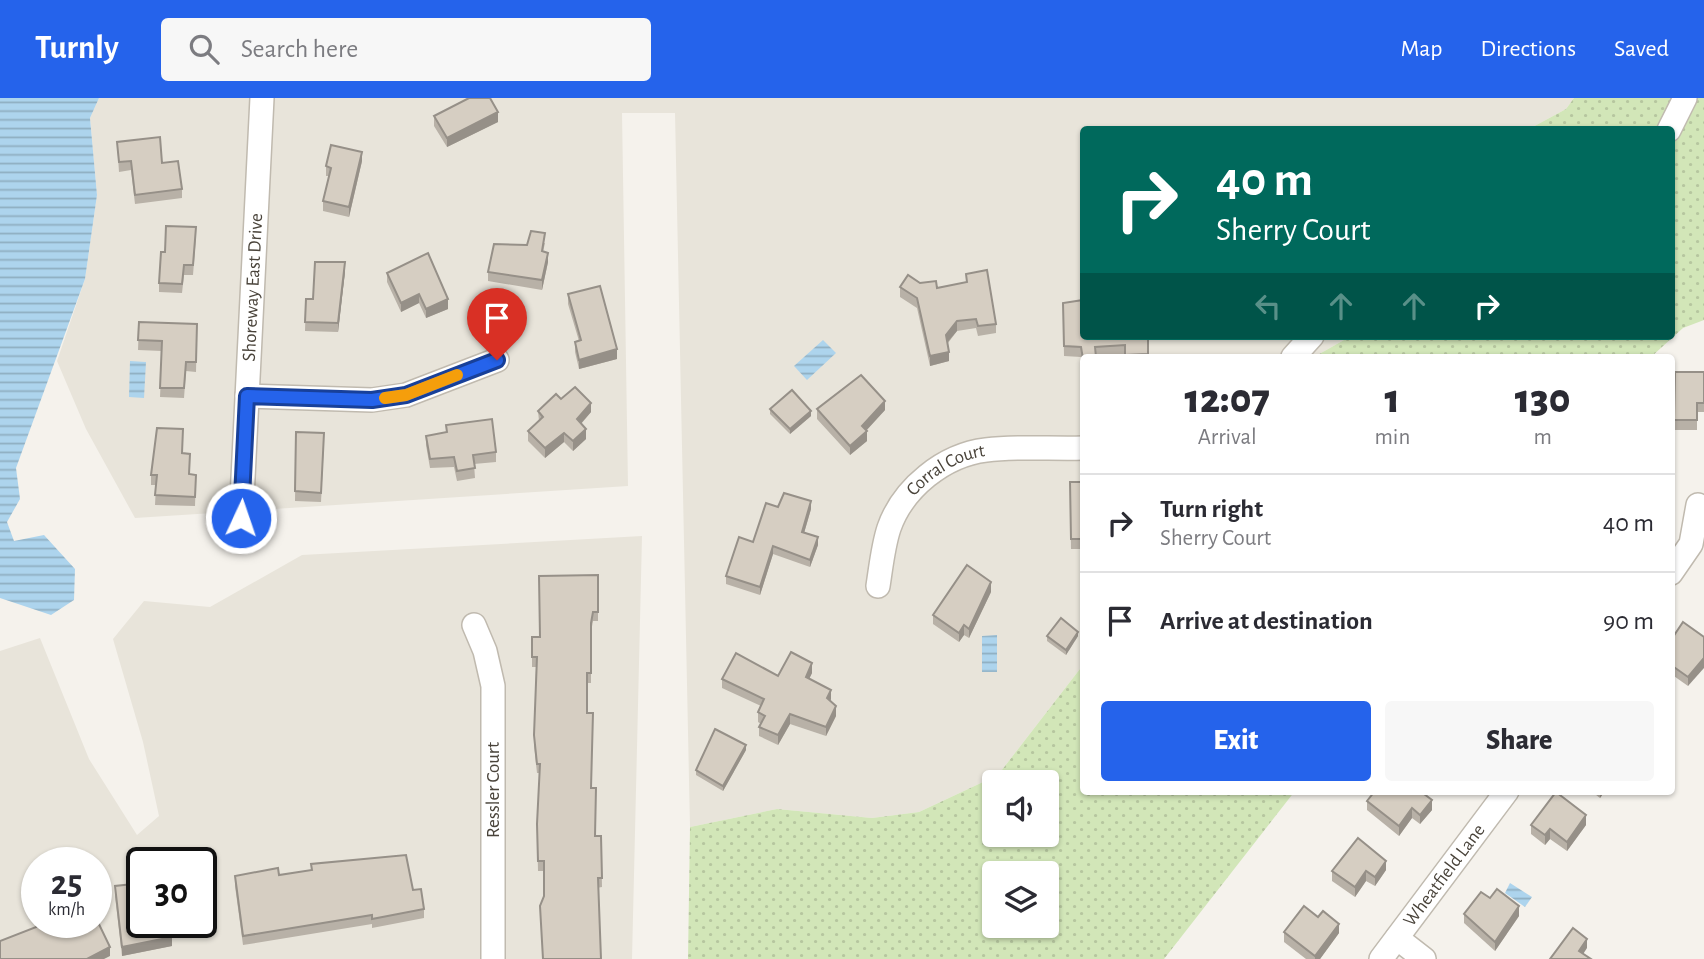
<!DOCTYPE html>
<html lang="en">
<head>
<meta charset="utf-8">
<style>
	:root { --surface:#fff; --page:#f7f7f7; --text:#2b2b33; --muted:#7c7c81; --line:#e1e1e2; --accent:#2563eb }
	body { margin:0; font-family:"Alegreya Sans",sans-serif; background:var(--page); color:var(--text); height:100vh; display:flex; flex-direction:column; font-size:26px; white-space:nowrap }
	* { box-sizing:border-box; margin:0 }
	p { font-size:23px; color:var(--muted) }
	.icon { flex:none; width:38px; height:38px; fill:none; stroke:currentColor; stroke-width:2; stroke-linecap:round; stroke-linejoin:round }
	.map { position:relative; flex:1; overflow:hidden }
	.side { position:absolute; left:1080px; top:256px; width:595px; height:441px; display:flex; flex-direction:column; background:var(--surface); border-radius:7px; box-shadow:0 2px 5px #0004 }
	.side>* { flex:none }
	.hud { position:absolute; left:1080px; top:28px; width:595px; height:214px; border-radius:7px; box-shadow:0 2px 5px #0004; background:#00695c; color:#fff; overflow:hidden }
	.tools { position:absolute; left:982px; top:672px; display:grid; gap:14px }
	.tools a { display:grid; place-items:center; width:77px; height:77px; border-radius:7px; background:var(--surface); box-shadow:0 2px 5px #0004; font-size:35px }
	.speed { position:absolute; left:21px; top:749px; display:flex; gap:14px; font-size:35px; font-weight:700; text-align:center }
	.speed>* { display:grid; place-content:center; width:91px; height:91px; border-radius:50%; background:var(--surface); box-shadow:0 2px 5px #0004; line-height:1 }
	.speed small { font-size:18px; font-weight:400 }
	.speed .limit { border:4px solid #111; border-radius:10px; background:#fff; color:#111 }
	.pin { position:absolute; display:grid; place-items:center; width:60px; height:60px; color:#fff; margin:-72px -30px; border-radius:50% 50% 50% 0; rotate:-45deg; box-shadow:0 0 7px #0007 }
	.pin .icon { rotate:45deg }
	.me { position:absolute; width:77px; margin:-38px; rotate:3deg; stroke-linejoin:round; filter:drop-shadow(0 0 5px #0008) }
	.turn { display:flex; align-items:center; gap:24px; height:147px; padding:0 21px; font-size:32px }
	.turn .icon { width:91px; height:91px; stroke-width:2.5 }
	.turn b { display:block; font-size:49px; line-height:60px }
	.lanes { display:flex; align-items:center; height:66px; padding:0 21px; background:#0003; justify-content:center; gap:35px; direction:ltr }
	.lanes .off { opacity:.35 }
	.eta { display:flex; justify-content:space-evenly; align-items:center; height:119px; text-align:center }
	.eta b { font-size:42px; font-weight:800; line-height:49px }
	.cta { display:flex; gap:14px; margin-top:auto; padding:14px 21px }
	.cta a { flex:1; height:80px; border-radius:7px; background:var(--accent); color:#fff; font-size:28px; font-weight:800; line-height:80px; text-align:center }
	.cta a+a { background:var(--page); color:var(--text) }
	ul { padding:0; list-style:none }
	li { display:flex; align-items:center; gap:21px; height:98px; padding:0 21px; border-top:2px solid var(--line) }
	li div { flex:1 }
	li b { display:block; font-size:26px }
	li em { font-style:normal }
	header { display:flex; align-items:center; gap:42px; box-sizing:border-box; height:98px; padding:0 35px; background:var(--accent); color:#fff }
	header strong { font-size:33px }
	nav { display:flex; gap:38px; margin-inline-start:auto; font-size:24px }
	.search { width:490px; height:63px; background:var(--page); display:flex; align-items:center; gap:18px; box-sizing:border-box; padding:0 24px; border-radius:7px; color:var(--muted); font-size:26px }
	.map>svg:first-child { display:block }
</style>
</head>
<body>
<header>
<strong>Turnly</strong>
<div class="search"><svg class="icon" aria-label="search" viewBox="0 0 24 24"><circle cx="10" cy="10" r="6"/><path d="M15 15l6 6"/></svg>Search here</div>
<nav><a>Map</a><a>Directions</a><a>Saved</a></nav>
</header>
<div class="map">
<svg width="1704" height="861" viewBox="0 0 1704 861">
	<defs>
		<pattern id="grass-dots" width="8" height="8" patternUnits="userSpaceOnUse" patternTransform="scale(1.75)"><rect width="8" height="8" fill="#d2e6b8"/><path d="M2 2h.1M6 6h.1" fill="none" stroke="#b6c69f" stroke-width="1.8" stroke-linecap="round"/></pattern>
		<pattern id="water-rules" width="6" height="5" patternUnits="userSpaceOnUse" patternTransform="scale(1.75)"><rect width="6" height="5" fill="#add4ed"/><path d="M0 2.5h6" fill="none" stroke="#8faec1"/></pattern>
	</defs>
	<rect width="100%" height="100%" fill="#f5f2ec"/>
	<g fill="#e8e4da" fill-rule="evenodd">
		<path d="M99 0H1574L1566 11 1529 31 1083 32V238H1351L1314 259H1083V567L998 677 919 714 872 720 777 711 690 729 675 15H622L628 388 135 420 86 331 57 263 85 181 97 97 90 20Z"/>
		<path d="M642 438 632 861H0V553L40 540 89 661 137 737 159 718 143 644 113 541 144 503 210 509 302 457ZM37 765H96V824H37ZM142 765H201V824H142Z"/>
	</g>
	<g fill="url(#grass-dots)" fill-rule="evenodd">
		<path d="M1574 0H1704V222L1683 230 1651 259H1314L1351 238H1671V32L1529 31 1566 11Z"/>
		<path d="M1083 567V693H1295L1164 861H688L690 729 777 711 872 720 919 714 998 677ZM994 684H1046V737H994ZM994 775H1046V828H994Z"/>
	</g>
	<g fill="url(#water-rules)">
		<path d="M0 0H99L90 20 97 97 85 181 16 370 20 401 7 424 14 443 44 437 75 471 74 502 51 517 0 500Z"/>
		<path d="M823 242 836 255 807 282 794 268Z"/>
		<path d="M130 263 146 264 144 300 129 299Z"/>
		<path d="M997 537V574H982V538Z"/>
		<path d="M1510 785 1532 799 1525 809 1505 795Z"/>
	</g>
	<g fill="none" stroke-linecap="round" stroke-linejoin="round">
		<g stroke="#c0baaf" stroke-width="26">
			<g id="minor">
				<path d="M1669 32 1685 0"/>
				<path d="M1293 259 1312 238"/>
				<path d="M247 298 372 302 406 297 497 262"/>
				<path id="s1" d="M241 420 262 0"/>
				<path d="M1671 475 1691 446 1698 407"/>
				<path id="s2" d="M878 488C881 469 883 448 889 430 903 390 944 357 986 352 1018 348 1051 351 1083 350"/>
				<path d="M474 527 485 553 493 588V861"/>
				<path d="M1397 840 1424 861"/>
				<path id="s3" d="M1381 861 1507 693"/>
			</g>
		</g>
		<use href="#minor" stroke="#fff" stroke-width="23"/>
	</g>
	<g fill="#b8b1a7">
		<path d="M467 0H490L498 24 447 49 434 28V18L467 1Z"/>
		<path d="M117 44 162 65 182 91V100L135 106 131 72 119 74Z"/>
		<path d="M362 63 349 119 323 113V103L329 78H326V68Z"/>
		<path d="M196 139 193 177H184L182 195 159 194V185L165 154Z"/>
		<path d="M545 145 543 154 548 164 542 192 488 183V174L527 147Z"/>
		<path d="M345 174 338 234 305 233 306 201H313Z"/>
		<path d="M387 175 448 211 426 220 419 205 401 214 387 184Z"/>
		<path d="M966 176 996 226V235L978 238 976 230 957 233 948 245 949 263 930 268 917 210 900 199V189L920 185 937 190 966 184Z"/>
		<path d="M568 196 617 261 579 271 575 254V244L579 243 568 206Z"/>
		<path d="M1063 205 1148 238V259H1125V257L1083 259V270L1081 259 1064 258Z"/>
		<path d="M139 224 197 226 196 274 186 273 184 300 160 299 162 253 138 252Z"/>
		<path d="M1675 274H1704V314H1697V332H1674Z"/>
		<path d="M561 301 591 314 581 326 586 341 573 353 564 344 545 360 528 343V333L539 323 538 313Z"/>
		<path d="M770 311 811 318 790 336 770 316Z"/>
		<path d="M817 311 885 312 866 333 867 343 850 357 817 321Z"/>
		<path d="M446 327 496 354V364L474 366 475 380 457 383 454 369 430 370 426 347V338L446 334Z"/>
		<path d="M296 334 324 345 321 404 295 403Z"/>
		<path d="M182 355 189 376 196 377 195 408 155 407 156 387H151V377Z"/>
		<path d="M1070 384H1083V451H1071Z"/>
		<path d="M778 409 811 411 804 435 818 447 810 469 773 456 760 497 726 486V478Z"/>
		<path d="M598 477V523H593L591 534V585H587V615L591 690 596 738H601L602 789 544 799V773H538L537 726 540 675H537L534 647 536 569H532V539H540Z"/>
		<path d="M991 494 969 540 964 537 959 544 933 526V517Z"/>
		<path d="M1047 538H1078L1066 557 1047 543Z"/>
		<path d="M1704 539 1688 588 1671 576V542Z"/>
		<path d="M812 575 809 580 831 601 830 603 836 618 826 638 790 626 778 647 759 638V629L761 626 758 624V614L761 608 722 590V581Z"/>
		<path d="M746 652 723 693 696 677V672Z"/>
		<path d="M1591 693H1605L1600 700Z"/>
		<path d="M1367 703 1432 712 1420 726 1412 720 1399 738 1367 712Z"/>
		<path d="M1531 727H1586L1567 753 1550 741 1545 747 1531 736Z"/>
		<path d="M311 766 413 792 424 811V820L372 830V826L243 847 235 788V778L279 777 311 772Z"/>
		<path d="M1386 772 1375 788 1366 783 1355 799 1332 783V773Z"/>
		<path d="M115 788 172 848 122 858 115 798Z"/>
		<path d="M1464 816 1519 818 1495 853 1464 825Z"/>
		<path d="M1318 819 1339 835 1320 861H1306L1284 844V834Z"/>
	</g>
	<g fill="#969088">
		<path d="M498 14V24L447 49V40Z"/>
		<path d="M362 54V63L349 119V109Z"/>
		<path d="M548 155V164L542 192V182Z"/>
		<path d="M345 164V174L338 234V225Z"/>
		<path d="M419 196V205L401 214V205Z"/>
		<path d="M448 201V211L426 220V211Z"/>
		<path d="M957 223V233L946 246V237Z"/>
		<path d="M617 251V261L579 271V262Z"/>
		<path d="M949 254V263L930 268V258Z"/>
		<path d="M885 303V312L862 337V328Z"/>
		<path d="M591 305V314L577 330V321Z"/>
		<path d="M811 313V318L790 336V331Z"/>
		<path d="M586 331V341L573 353V343Z"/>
		<path d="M867 333V343L850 357V348Z"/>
		<path d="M564 335V344L545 360V350Z"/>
		<path d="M811 403V411L802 442V434Z"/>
		<path d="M818 439V447L810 469V462Z"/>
		<path d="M773 448V456L760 497V489Z"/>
		<path d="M991 484V494L969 540V531Z"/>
		<path d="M964 527V537L959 544V535Z"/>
		<path d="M1078 534V538L1066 557V552Z"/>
		<path d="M1704 560V570L1688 588V579Z"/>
		<path d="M812 565V575L806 588V579Z"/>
		<path d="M831 592V601L827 610V600Z"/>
		<path d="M1674 604V613L1671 617V607Z"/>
		<path d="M836 608V618L826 638V629Z"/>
		<path d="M790 616V626L778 647V637Z"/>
		<path d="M746 647V652L723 693V688Z"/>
		<path d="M1600 693H1605L1600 700Z"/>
		<path d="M1432 702V712L1420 726V717Z"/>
		<path d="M1412 710V720L1399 738V728Z"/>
		<path d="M1586 717V727L1567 753V744Z"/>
		<path d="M1550 731V741L1545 747V737Z"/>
		<path d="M1386 763V772L1375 788V779Z"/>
		<path d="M1366 773V783L1355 799V789Z"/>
		<path d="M1519 808V818L1495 853V844Z"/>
		<path d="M1339 826V835L1320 861H1315V858Z"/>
		<path d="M172 839V848L122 858V849Z"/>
		<path d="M1587 841V850L1580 861 1579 853Z"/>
		<path d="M110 849V858L104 861H87Z"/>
	</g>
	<g fill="#d6cec2" stroke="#969088" stroke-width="2">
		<path d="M469 0H490L498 14 447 40 434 18Z"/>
		<path d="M160 39 162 65 178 63 182 91 135 97 131 63 119 64 117 44Z"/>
		<path d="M331 47 362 54 349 109 323 103 331 70 326 68Z"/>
		<path d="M166 128 196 129 193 167H184L182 186 159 185 161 154H165Z"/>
		<path d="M531 133 545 135 542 153 548 155 542 182 488 174 494 146 527 147Z"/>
		<path d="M428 155 448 201 426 211 419 196 401 205 387 175Z"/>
		<path d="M315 164H345L338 225 305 224 306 201H313Z"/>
		<path d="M987 172 996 226 978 228 976 221 957 223 946 237 949 254 930 258 917 200 900 189 908 177 920 185 936 183 937 190 967 184 966 176Z"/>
		<path d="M600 188 617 251 579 262 575 244 581 242 568 196Z"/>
		<path d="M1083 202V238H1148V256L1125 257V247L1095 249 1096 259H1083V261L1081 249 1064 248 1063 205Z"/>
		<path d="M139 224 197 226 196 264H186L184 290H160L162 243 138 242Z"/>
		<path d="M1675 274H1704V305H1697V322H1674Z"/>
		<path d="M861 277 885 303 862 328 867 333 850 348 817 311Z"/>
		<path d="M575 289 591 305 577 321 586 331 573 343 564 335 545 350 528 333 543 319 538 313 556 296 561 301Z"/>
		<path d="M792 292 811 313 790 331 770 311Z"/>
		<path d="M492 321 496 354 473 357 475 370 457 373 454 359 430 361 426 338 447 334 446 327Z"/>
		<path d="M157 330 183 331 182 355 190 356 189 376 196 377 195 399 155 397 157 377H151Z"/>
		<path d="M296 334 324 335 321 395 295 393Z"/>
		<path d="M1070 384H1083V441H1071Z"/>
		<path d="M784 395 811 403 802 434 818 439 810 462 773 448 760 489 726 478 739 439 753 444 766 405 778 409Z"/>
		<path d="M967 467 991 484 969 531 964 527 959 535 933 517Z"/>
		<path d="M598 477V514H593L591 525V575H587V615H593L591 690H596L595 738H601L602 780H598L601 861H543L540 808 544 798V763H538L537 726 540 666H537L534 637 537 559H532V539H540L539 478Z"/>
		<path d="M1061 520 1078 534 1066 552 1047 538Z"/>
		<path d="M1683 524 1704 539V560L1688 579 1671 567V542Z"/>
		<path d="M791 554 812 565 806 579 831 592 827 600 836 608 826 629 790 616 778 637 759 629 765 618 758 614 764 601 722 581 736 555 778 578Z"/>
		<path d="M715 631 746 647 723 688 696 672Z"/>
		<path d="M1375 693H1420L1432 702 1420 717 1412 710 1399 728 1367 703Z"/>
		<path d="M1556 694 1586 717 1567 744 1550 731 1545 737 1531 727Z"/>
		<path d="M1358 740 1386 763 1375 779 1366 773 1355 789 1332 773Z"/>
		<path d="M406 757 413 792 421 791 424 811 372 821V817L243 838 235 778 278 770 279 777 312 772 311 766Z"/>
		<path d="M133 786 134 792 142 791V824H170L172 839 122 849 115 788Z"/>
		<path d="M1497 791 1519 808 1495 844 1464 816 1481 794 1490 800Z"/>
		<path d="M1304 808 1318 819 1323 813 1339 826 1315 858 1284 834Z"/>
		<path d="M96 820 110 849 87 861H0V843L44 826 43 824H96Z"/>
		<path d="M1573 830 1587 841 1579 853 1591 861H1550Z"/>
	</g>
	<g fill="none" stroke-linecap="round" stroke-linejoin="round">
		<g stroke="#184099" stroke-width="18">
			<path id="route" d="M241 420 247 298 372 302 406 297 497 262"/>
		</g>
		<use href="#route" stroke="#2563eb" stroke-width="12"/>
		<path stroke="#f59e0b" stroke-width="12" d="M385 300 406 297 457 277"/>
	</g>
	<g text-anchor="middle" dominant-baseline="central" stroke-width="5" stroke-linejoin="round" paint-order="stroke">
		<g font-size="19" fill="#49433a" stroke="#fff">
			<text stroke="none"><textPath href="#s1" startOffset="231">Shoreway East Drive</textPath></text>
			<text stroke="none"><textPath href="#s2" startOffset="144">Corral Court</textPath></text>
			<text transform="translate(493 692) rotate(-90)">Ressler Court</text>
			<text stroke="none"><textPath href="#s3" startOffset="105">Wheatfield Lane</textPath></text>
		</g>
	</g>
</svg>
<div class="tools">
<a><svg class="icon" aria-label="sound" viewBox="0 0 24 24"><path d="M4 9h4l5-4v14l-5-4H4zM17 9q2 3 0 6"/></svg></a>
<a><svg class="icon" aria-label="layers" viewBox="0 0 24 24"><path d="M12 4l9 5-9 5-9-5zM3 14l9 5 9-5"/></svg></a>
</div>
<div class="speed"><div>25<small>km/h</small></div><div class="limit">30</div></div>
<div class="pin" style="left:497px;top:262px;background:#d93025"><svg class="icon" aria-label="arrive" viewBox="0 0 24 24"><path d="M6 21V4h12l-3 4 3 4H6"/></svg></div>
<svg class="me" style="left:241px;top:420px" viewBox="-20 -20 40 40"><circle r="17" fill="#2563eb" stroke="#fff" stroke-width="3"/><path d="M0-11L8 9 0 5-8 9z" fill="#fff"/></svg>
<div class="hud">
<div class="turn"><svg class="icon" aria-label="right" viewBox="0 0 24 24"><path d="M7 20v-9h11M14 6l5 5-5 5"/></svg><div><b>40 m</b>Sherry Court</div></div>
<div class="lanes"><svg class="icon off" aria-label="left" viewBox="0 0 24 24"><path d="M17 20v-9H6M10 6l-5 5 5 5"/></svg><svg class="icon off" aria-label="ahead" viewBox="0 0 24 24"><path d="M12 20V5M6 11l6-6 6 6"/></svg><svg class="icon off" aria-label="ahead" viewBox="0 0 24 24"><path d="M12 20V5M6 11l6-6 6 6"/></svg><svg class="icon" aria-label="right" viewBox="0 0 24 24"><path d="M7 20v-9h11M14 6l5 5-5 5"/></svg></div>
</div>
<section class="side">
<div class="eta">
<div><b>12:07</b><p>Arrival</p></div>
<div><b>1</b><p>min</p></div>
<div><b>130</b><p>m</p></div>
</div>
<ul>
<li><svg class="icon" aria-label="right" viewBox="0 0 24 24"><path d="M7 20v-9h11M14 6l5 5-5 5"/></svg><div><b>Turn right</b><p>Sherry Court</p></div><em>40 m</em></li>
<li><svg class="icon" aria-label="arrive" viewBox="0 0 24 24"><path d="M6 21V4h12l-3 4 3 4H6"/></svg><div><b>Arrive at destination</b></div><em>90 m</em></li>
</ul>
<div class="cta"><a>Exit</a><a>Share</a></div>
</section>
</div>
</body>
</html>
